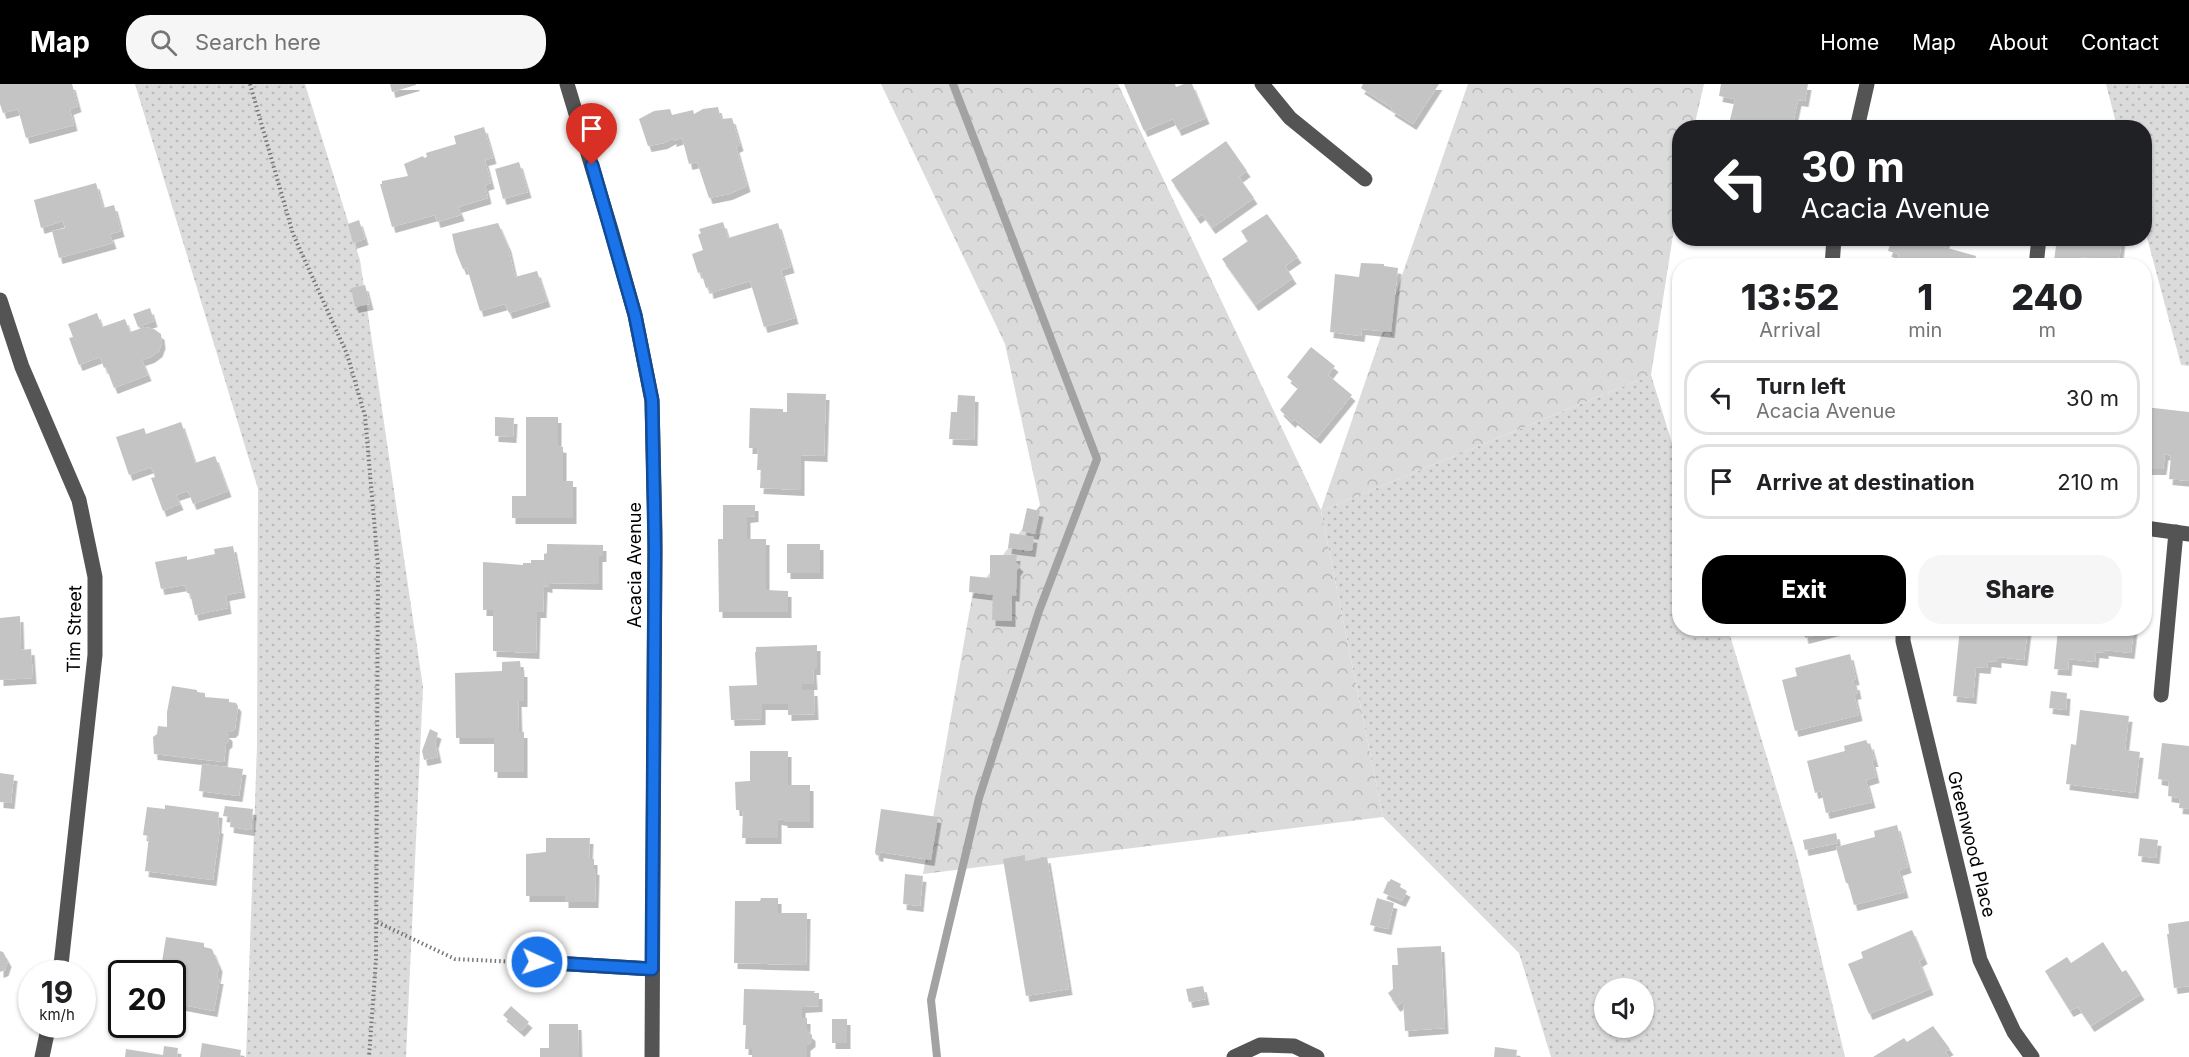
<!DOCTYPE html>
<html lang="en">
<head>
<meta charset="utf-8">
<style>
	:root { --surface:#fff; --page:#f6f6f6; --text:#202124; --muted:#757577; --line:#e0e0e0; --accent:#000 }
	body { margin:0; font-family:Inter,sans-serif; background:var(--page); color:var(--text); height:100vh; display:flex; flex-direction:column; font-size:22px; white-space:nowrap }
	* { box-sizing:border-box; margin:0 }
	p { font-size:20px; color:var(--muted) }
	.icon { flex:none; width:33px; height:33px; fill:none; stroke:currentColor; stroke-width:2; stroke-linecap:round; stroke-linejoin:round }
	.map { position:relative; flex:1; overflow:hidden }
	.side { position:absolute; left:1672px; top:174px; width:480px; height:378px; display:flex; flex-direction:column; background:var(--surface); border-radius:24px; box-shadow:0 2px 4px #0004 }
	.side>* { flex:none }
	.hud { position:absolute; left:1672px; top:36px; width:480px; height:126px; border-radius:24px; box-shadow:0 2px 4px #0004; background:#202124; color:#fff; overflow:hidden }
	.controls { position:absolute; left:1594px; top:894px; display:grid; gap:12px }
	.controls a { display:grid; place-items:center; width:60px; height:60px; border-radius:50%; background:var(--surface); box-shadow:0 2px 4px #0004; font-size:30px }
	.speed { position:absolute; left:18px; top:876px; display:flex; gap:12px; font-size:30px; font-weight:700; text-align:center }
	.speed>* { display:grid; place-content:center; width:78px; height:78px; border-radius:50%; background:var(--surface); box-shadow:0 2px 4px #0004; line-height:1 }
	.speed small { font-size:15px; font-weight:400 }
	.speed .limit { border:3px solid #111; border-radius:9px; background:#fff; color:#111 }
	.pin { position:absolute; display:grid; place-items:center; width:51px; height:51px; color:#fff; margin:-62px -26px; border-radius:50% 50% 50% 0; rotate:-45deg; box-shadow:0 0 6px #0007 }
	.pin .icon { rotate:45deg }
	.me { position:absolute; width:66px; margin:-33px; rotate:93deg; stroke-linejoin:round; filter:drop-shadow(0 0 4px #0008) }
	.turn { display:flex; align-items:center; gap:21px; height:126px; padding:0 30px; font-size:27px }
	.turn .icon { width:78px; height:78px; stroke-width:2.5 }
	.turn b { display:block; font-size:42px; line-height:51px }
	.eta { display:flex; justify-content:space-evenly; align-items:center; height:102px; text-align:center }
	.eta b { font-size:36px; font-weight:800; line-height:42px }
	.cta { display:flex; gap:12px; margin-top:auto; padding:12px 30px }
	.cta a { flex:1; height:69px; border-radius:24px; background:var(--accent); color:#fff; font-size:24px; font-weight:800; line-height:69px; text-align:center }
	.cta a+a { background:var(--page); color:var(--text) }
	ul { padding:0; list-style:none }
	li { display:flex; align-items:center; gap:18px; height:75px; margin:0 12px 9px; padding:0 18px; border:3px solid var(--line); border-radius:24px }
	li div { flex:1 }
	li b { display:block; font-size:22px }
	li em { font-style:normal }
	header { display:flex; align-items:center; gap:36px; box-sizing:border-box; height:84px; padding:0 30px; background:var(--accent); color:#fff }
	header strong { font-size:28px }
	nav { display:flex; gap:33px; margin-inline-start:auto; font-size:21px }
	.search { width:420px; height:54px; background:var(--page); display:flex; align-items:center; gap:15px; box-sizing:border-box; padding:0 21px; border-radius:24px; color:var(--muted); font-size:22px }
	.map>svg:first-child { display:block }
</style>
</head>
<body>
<header>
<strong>Map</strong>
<div class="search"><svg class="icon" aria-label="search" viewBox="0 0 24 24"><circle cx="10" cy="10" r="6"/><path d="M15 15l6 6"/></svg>Search here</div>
<nav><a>Home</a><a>Map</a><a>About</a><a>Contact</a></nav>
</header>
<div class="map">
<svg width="2189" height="973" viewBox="0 0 2189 973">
	<defs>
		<pattern id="grass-dots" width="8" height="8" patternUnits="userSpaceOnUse" patternTransform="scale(1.5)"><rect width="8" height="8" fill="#dbdbdb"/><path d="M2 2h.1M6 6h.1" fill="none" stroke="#bababa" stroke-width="1.8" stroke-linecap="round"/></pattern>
		<pattern id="forest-crowns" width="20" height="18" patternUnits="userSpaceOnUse" patternTransform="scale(1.5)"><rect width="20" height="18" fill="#dbdbdb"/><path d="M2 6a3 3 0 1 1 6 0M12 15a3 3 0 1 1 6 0" fill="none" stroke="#bababa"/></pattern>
		<filter id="shadow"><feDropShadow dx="3.5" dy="6" stdDeviation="0" flood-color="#0004"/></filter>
	</defs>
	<rect width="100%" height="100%" fill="#fff"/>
	<g fill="url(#grass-dots)" fill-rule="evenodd">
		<path d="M135 0H305L360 176 423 603 406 973H246L257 662 258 405Z"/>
		<path d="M2106 0H2189V282L2181 281 2145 146V44L2117 43Z"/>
		<path d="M1651 291 1680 385V544L1728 545 1796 769 1845 973H1551L1519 869 1383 733 1321 427ZM1605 904H1644V944H1605Z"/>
	</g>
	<path fill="url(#forest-crowns)" d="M881 0H1118L1321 426 1468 0H1704L1694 43 1680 44V107L1651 291 1321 427 1383 733 923 790 972 513 1040 421 1005 260Z"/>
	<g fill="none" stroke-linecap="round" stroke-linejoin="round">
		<path stroke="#a2a2a2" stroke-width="8" d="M937 973 931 916 979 714 1039 527 1097 375 953 0"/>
	</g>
	<g fill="#c4c4c4" filter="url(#shadow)">
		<path d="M0 0H72L78 22 70 25 74 41 26 54 18 25 3 29 0 20Z"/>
		<path d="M390 0H416V1L392 8Z"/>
		<path d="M1124 0H1175L1176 3 1184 0H1192L1206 34 1178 46 1173 35 1144 47Z"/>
		<path d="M1363 0H1439L1413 40 1391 26 1392 24 1361 4Z"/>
		<path d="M1721 0H1808L1805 17 1798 16 1792 44H1743L1729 40 1735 15 1719 12Z"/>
		<path d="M718 23 721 35 732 34 740 61 736 63 747 102 729 110 709 114 697 78 689 80 682 54 673 57V54L664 59 648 62 639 35 654 27 670 25 672 31 693 26 694 30 703 25Z"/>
		<path d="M1707 37 1733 43V44H1706Z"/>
		<path d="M484 43 493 74 485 76 491 99 485 101 488 114 458 123 461 131 437 138 435 131 392 143 380 100H382V97L408 92 404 80 423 72 424 74 427 73 426 69 456 60 454 52Z"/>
		<path d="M1226 57 1247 87 1239 93 1254 114 1212 144 1202 130 1197 134 1171 96Z"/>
		<path d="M519 78 528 108 503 115 495 85Z"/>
		<path d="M96 99 103 124 114 121 121 147 110 150 113 159 59 174 52 147 65 144 63 137 41 144 34 116Z"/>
		<path d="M1267 130 1298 173 1285 182 1293 194 1255 221 1222 175 1248 157 1241 147Z"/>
		<path d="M359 136 365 155 353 159 348 140Z"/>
		<path d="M723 138 728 154 778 139 791 183 781 186 795 234 764 243 750 197 710 209 709 203 706 204 701 188 698 189 692 170 703 166 698 151 701 149 699 145Z"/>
		<path d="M498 139 508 162 515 193 537 187 547 217 509 229 505 220 480 227 467 184 463 185 456 168 452 150Z"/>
		<path d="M1892 154H1947L1944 163 1976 172 1974 182H1894L1895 175H1898L1899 170 1888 167Z"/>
		<path d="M2057 154H2122L2119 177 2081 173 2080 180 2054 177Z"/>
		<path d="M1361 179 1384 180V182L1398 184 1391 248 1362 245 1361 252 1330 248 1335 190 1359 193Z"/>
		<path d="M365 201 370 220 355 223 351 204Z"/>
		<path d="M150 224 154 237 138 243 133 230Z"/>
		<path d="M97 229 102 243 125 235 130 248 145 243 154 245 161 250 162 259 159 267 151 273 142 276 148 291 114 304 106 283 104 284 100 273 79 281 69 254 73 253 68 240Z"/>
		<path d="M1311 263 1335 282 1328 291 1352 311 1317 354 1294 335 1292 338 1280 326 1299 303 1287 293Z"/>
		<path d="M787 309 826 310 824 372 801 371V406L760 404 761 386H757L758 364H749L750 324 783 325V328H787Z"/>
		<path d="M958 311 975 312 974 356 949 355 951 328H957Z"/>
		<path d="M2145 323 2189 328V397L2169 395 2171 372 2165 370 2163 385H2145Z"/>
		<path d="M495 333 514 334 513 353 495 352Z"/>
		<path d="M526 333H558V362L563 363V397H573V434H512V412H526Z"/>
		<path d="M181 338 195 379 215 372 228 407 193 420 188 407 176 411 180 420 163 427 151 394 155 393 151 383 129 391 116 353 144 344 146 350Z"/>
		<path d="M723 421H755V432L747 433V455H766V506L788 507V528H719L718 455H723Z"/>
		<path d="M1027 424 1040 427 1035 450 1022 447Z"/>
		<path d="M1010 449 1034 453 1032 467 1008 464Z"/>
		<path d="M547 460 603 461V472H599V500L549 499V503L544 502 543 528H537L536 569 493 567V526H483V478L523 481V479H531V476H544V470L547 469Z"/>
		<rect x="787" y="460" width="33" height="29"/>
		<path d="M233 462 242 508 226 511 228 524 195 531 190 509H187L185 501 161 505 155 478 187 472V476L215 470 214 465Z"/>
		<path d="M990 471H1017L1016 478 1020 482 1017 486 1016 512 1012 511V537L992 536 993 511 969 508 970 492 990 494Z"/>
		<path d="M20 532 21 566 31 565 33 594 0 596V534Z"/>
		<path d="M1803 544H1840V545L1805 554Z"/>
		<path d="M1960 544H2028L2024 576 1998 573V578L1988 577 1987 584 1976 583 1973 614 1953 612Z"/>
		<path d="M2061 544H2134L2131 569 2105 566V569L2096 568 2095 578 2069 575 2068 586 2054 585 2058 546Z"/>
		<path d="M817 561V585H813L814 600H802V606H814L815 630 788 631V620H762V635L731 636 729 602 757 601 755 568H756V563Z"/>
		<path d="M1850 570 1856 595 1853 596 1854 600H1856L1858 609 1854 610 1859 631 1795 647 1782 596 1797 592 1795 584Z"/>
		<path d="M520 577 521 587H524V617H518L519 648H524V688H494V654H456L455 589 502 587V578Z"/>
		<path d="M172 602 197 606V608L205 609V613L229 615V618L236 619 238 622 235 645 232 648H225L229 651V657L226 660 224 678 154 670 153 653 157 650 158 642 167 643V628Z"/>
		<path d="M2051 607 2067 609 2066 626 2049 624Z"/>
		<path d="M2080 626 2129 632 2125 666 2140 668 2135 709 2066 700 2071 660 2076 661Z"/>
		<path d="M430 645 438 649 435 659 438 673 424 676 422 667Z"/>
		<path d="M1866 656 1868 660 1870 659 1875 677H1872L1876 693 1866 696 1872 718 1826 729 1821 707 1815 709 1807 677 1845 667 1844 662Z"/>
		<path d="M2162 659 2189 662V725L2179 724 2180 714 2168 712 2169 697 2158 695Z"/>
		<path d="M750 667H788V701H810V738H784V736L778 735V754H742L743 726H736L735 698 750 697Z"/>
		<path d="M202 680 243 685 239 712 199 707Z"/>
		<path d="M0 689 14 691 11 719 0 718Z"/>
		<path d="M165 721 219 728 218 743 220 744 213 796 145 787 149 752 143 751 147 723 165 725Z"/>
		<path d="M225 722 253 725 251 746 230 743 231 733 223 732Z"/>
		<path d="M881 725 938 733 931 776 880 768V772L876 771 875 768Z"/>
		<path d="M1897 741 1908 783 1899 786 1905 808 1854 821 1848 799H1846L1836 763 1875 753 1874 747Z"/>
		<path d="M1836 749 1838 759 1805 766 1803 756Z"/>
		<path d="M546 754H590L589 775H594V785H596L595 818H565V812H526V770L546 768Z"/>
		<path d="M2140 754 2158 756 2156 774 2138 772Z"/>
		<path d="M1025 771V777L1047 773 1069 905 1026 912 1003 775Z"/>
		<path d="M905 790 923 792 920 822 903 820Z"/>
		<path d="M1391 795 1401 800 1400 803 1407 807 1402 817 1383 809 1388 797 1389 798Z"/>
		<path d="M761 814H778V829H807L806 881 734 879 735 817H760Z"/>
		<path d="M1377 814 1394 819 1388 845 1370 841Z"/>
		<path d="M2189 837V902L2174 904 2167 850H2169L2168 840Z"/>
		<path d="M1912 846 1924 874 1919 877 1930 905 1869 930 1848 880 1863 874 1861 868Z"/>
		<path d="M166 853 204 859V863L212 865 219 882 217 894H220L214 927 172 919V890H160Z"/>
		<path d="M2103 858 2122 888 2126 886 2141 910 2091 942 2078 923 2070 927 2045 887 2067 873 2071 879Z"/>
		<path d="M1441 862 1445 944 1405 947 1403 917 1397 922 1388 909 1393 905 1392 881H1398L1397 864Z"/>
		<path d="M0 867 3 868 8 877 5 886 0 888Z"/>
		<path d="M1203 902 1206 915 1189 918 1186 905Z"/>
		<path d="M744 905 815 907 814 909H819V922L802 923V934H807V947L812 951V957L807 961V973H752V965H745L746 941H743Z"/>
		<path d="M511 922 529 938 521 947 503 931Z"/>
		<rect x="832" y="935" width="15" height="24"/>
		<path d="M149 940H173L172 947 148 943Z"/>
		<path d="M549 940H578L579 973H540V964H549Z"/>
		<path d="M1933 942 1950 965 1945 968 1949 973H1873L1904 954 1907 958Z"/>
		<path d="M202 959 241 966 240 973H200Z"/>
		<path d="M164 962 178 964 177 973H125L126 965 163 971Z"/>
		<path d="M1495 963 1517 966 1516 973H1494Z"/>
	</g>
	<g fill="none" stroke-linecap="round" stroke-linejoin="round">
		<g stroke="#767676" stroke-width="4" stroke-dasharray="1.5 3" stroke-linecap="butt">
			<path d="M250 0 293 150 347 270 365 332 378 482 376 876 369 973"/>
			<path d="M377 838 455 875 518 878"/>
		</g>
		<g stroke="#545454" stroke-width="15">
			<path d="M567 0 612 149 635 231 652 317 655 447 652 973"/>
			<path d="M1262 0 1290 34 1365 95"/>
			<path d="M1857 44 1867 0"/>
			<path d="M1832 182 1834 154"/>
			<path d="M2036 182 2039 154"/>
			<path d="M0 216 22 283 79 416 95 493V571L60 890"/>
			<path d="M2145 444 2189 450"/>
			<path d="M1903 544V557L1980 876 2014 948 2032 973"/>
			<path d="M2161 611 2176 448"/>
			<path d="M537 878 652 885"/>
			<path d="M42 973 49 940"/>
			<path d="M1234 973 1260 961 1294 962 1317 973"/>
		</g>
	</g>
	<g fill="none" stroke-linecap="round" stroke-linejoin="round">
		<g stroke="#114b97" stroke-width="15">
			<path id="route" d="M537 878 652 885 655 467 652 316 635 231 592 81"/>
		</g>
		<use href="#route" stroke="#1a73e8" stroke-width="10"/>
	</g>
	<g text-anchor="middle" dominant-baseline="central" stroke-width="4.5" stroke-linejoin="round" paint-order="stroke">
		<g font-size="18" fill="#000" stroke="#fff">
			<text transform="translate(634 481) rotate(-90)">Acacia Avenue</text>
			<text transform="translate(74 545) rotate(-89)">Tim Street</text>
			<text transform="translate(1972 760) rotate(76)">Greenwood Place</text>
		</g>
	</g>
</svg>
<div class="controls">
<a><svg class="icon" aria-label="sound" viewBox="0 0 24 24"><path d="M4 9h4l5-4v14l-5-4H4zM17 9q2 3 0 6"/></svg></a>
</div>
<div class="speed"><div>19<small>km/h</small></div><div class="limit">20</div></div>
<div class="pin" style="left:592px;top:81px;background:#d93025"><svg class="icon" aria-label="arrive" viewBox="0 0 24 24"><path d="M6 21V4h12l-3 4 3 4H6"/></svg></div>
<svg class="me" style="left:537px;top:878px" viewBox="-20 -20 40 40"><circle r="17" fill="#1a73e8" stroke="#fff" stroke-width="3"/><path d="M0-11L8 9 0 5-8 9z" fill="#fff"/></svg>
<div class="hud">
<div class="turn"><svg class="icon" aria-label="left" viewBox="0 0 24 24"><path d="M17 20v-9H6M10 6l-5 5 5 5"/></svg><div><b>30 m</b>Acacia Avenue</div></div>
</div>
<section class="side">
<div class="eta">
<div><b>13:52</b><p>Arrival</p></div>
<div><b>1</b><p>min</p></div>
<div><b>240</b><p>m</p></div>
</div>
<ul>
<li><svg class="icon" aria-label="left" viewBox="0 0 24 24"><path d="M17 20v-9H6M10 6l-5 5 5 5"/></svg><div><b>Turn left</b><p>Acacia Avenue</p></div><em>30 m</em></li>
<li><svg class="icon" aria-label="arrive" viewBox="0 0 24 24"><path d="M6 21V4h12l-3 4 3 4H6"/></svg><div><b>Arrive at destination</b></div><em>210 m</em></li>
</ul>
<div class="cta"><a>Exit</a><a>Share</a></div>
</section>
</div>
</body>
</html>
